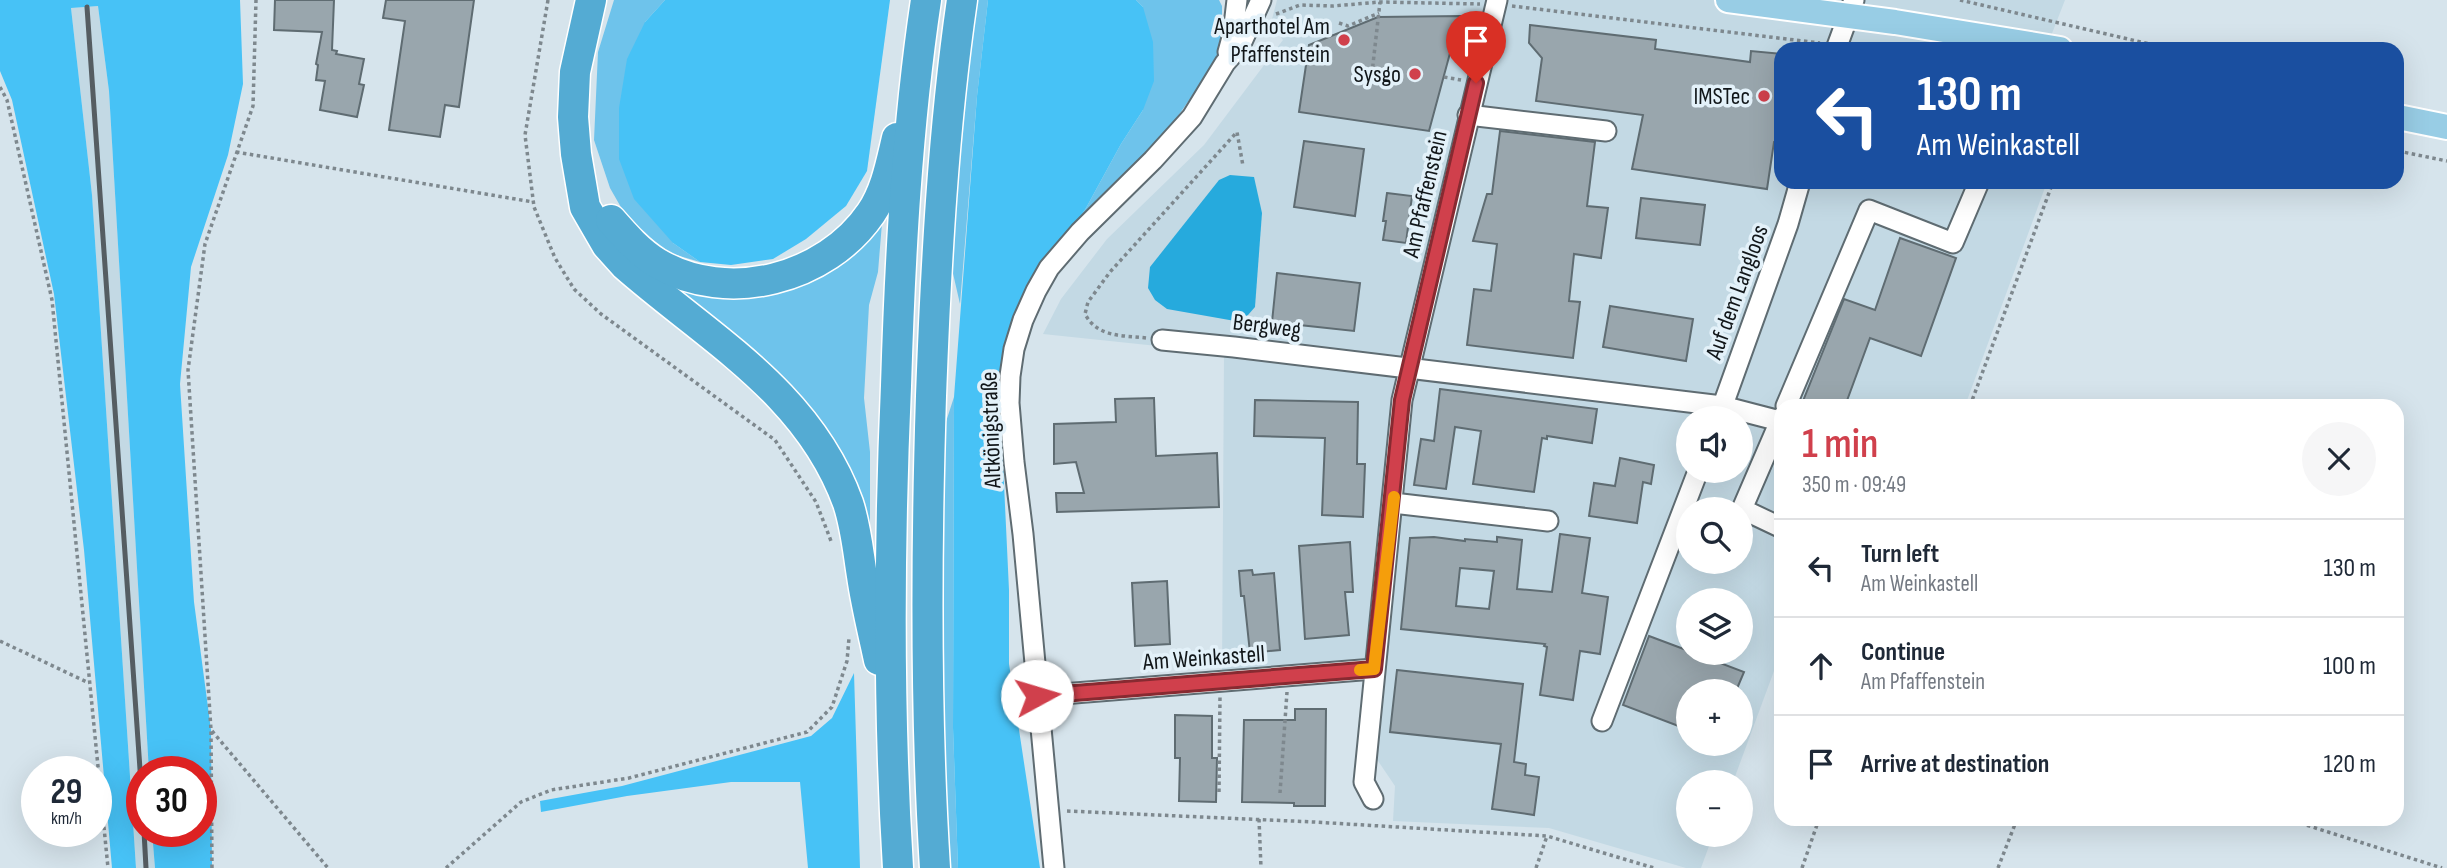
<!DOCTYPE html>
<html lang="en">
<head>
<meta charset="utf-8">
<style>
	:root { --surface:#fff; --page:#f6f6f7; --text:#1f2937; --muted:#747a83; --line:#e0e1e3; --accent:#d0404c }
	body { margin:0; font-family:"Sofia Sans Condensed",sans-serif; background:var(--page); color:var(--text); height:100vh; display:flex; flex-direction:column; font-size:26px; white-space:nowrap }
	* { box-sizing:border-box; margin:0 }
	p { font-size:23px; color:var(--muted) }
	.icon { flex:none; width:38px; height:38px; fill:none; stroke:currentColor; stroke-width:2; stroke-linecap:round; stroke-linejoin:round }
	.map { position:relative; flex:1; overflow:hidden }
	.details { position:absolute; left:1774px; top:399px; width:630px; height:427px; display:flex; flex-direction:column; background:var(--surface); border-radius:21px; box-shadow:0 7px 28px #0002 }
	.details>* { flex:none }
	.guide { position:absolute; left:1774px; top:42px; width:630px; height:147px; border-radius:21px; box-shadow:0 7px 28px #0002; background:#1a4fa0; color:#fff; overflow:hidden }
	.buttons { position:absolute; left:1676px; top:406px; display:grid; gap:14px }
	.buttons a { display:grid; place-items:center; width:77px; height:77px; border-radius:50%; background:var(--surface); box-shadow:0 7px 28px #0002; font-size:35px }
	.speed { position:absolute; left:21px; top:756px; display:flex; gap:14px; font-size:35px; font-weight:700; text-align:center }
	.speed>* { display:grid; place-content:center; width:91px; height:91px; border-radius:50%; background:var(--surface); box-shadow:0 7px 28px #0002; line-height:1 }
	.speed small { font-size:18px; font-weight:400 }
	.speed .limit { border:10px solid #d22; background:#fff; color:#111 }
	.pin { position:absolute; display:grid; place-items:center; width:60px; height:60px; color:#fff; margin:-72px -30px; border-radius:50% 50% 50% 0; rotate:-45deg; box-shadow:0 0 7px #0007 }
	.pin .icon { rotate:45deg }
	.me { position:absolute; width:77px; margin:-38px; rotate:84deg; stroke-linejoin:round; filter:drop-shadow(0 0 5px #0008) }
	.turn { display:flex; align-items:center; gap:24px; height:147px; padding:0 28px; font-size:32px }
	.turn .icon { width:91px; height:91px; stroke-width:2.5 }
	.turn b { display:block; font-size:49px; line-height:60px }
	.round { display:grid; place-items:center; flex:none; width:74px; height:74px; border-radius:37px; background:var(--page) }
	.summary { display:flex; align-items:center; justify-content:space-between; height:119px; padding:0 28px }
	h1 { font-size:42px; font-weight:600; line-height:52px; color:var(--accent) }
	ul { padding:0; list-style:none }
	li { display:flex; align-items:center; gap:21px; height:98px; padding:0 28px; border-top:2px solid var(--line) }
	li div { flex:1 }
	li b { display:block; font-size:26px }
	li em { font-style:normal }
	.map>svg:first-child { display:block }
</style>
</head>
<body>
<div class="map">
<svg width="2447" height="868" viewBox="0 0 2447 868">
	<rect width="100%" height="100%" fill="#d6e4ec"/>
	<g fill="#c3d9e4" fill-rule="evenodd">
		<path d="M1277 0H2065L2051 36 2011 49H1782V182H2047L1965 406H1782L1781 652 1733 782H1689V835H1713L1701 868H1686L1549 828 1393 821 1395 786 1372 752 1382 657 1222 673 1224 353 1043 334 1061 299 1107 239 1204 145 1283 40 1271 23ZM1689 418H1741V471H1689ZM1689 509H1741V562H1689ZM1689 600H1741V653H1689ZM1689 691H1741V744H1689Z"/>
		<path d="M98 6 109 91 149 772H142V831H152L155 868H136L92 195 71 8Z"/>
	</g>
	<g fill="#6ec3eb">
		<path d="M614 0H665L645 22 673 243 700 262 659 250 630 223 610 188 594 140 598 52Z"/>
		<path d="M976 0H988L977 96 960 304 952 269 959 165Z"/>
		<path d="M1136 0H1219L1222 6V29L1217 60 1169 129 1067 235 1086 208 1121 144 1143 110V7Z"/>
		<path d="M883 211 878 272 869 305 864 398 870 452V539L834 454 618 245 739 293Z"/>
		<path d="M954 397 953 728 958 868H948L943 725V431Z"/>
	</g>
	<g fill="#47c2f6">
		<path d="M0 0H240L243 84 228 155 191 267 180 384 194 602 211 730 212 868H155L152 831H201V772H149L109 91 98 6 71 8 92 195 136 868H112L84 550 54 294 12 100 0 71Z"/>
		<path d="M665 0H890L867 171 846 206 806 239 773 259 731 265 700 262 673 243 634 199 619 159V108L627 59 645 22Z"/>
		<path d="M988 0H1136L1143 7 1153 42 1154 81 1143 110 1121 144 1086 208 1016 313 1002 355 1000 399 1009 590V664L1040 868H958L953 728 954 397 977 96Z"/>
		<path d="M854 673 860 868H808L800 782H731L627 796 541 812 540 801 622 786 811 736 832 718Z"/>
	</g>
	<path fill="#26aadd" d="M1230 175 1254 177 1262 213 1255 307 1248 315 1235 321 1167 309 1155 300 1148 288 1150 267 1219 180Z"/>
	<g fill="#99a6ad" stroke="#5f6c72" stroke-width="2" fill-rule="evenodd">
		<path d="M275 0H334L332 50 337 51 336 54 364 59 359 84 364 85 357 117 320 110 325 81 316 80 318 65 316 64 322 32 274 30Z"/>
		<path d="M386 0H474L459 107 445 105 440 137 389 130 405 21 383 18Z"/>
		<path d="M1460 16 1429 131 1299 112 1309 45 1378 17Z"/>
		<path d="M1530 25 1656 40 1655 49 1750 62 1751 51 1782 54V143L1774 142 1767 189 1632 169 1643 115 1536 101 1542 58 1529 43Z"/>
		<path d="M1500 131 1595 142 1587 206 1608 208 1601 258 1574 254 1569 301 1580 302 1573 358 1467 345 1474 289 1491 291 1497 244 1473 241 1487 194H1492Z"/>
		<path d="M1304 141 1364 149 1355 216 1294 207Z"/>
		<path d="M1387 193 1412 196 1406 243 1383 240 1386 221H1383Z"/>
		<path d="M1641 198 1705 205 1700 245 1636 238Z"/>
		<path d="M1900 238 1956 258 1921 356 1870 338 1845 406H1801L1844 299 1875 310Z"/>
		<path d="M1277 273 1360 283 1354 331 1272 322Z"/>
		<path d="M1610 306 1693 319 1686 361 1603 347Z"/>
		<path d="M1440 389 1597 409 1592 443 1547 436V439L1542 438 1534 492 1473 484 1481 431 1455 427 1446 489 1414 485 1421 439 1434 441Z"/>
		<path d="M1154 398 1156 456 1217 453 1219 507 1057 512 1056 493H1084L1076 462 1054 464V424L1116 422 1115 399Z"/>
		<path d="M1255 400 1358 402 1357 464H1365L1363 517 1322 515 1325 438 1254 436Z"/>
		<path d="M1620 458 1654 465 1651 484 1643 482 1637 523 1589 516 1594 483 1615 486Z"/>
		<path d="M1560 534 1590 538 1582 593 1608 597 1600 654 1580 651 1573 700 1540 695 1547 647 1544 646 1545 644 1401 629 1410 538 1434 537 1465 541V539L1497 542V537L1522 540 1517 589 1552 592ZM1460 568 1494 571 1489 609 1456 606Z"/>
		<path d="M1350 542 1353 592H1345L1349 635 1305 639 1299 546Z"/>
		<path d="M1252 570 1253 575 1274 573 1280 650 1250 653 1244 596H1241L1239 571Z"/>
		<path d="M1167 581 1170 644 1135 646 1132 583Z"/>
		<path d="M1649 636 1689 651V653H1694L1744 672 1736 691H1689V730L1623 705Z"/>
		<path d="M1397 670 1523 684 1514 762 1526 764 1525 775 1539 777 1534 815 1492 809 1501 744 1390 732Z"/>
		<path d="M1295 709H1326L1325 806H1294V803L1242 802 1244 720H1295Z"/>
		<path d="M1175 715 1212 716V758H1217L1216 802 1179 801 1180 758H1175Z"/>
	</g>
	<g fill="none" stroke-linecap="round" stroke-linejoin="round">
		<g stroke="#5f6c72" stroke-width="23">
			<g id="minor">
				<path d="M1836 49 1854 0"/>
				<path d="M1228 52 1233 34 1237 0"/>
				<path d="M1468 115 1606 131"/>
				<path d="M1162 340 1234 347 1722 406 1780 421 1782 417"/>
				<path d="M1786 406 1869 210 1953 243 1979 182"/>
				<path d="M1719 416 1788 224 1800 182"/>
				<path d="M1780 421 1742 509 1782 528"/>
				<path d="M1393 503 1548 521"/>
				<path d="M1037 696 1374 669"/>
				<path d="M1602 721 1698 471"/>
				<path d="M1373 799 1364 782 1402 400 1497 0"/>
				<path d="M1054 868 1023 534 1014 462 1009 403 1010 376 1014 349 1023 320 1036 291 1049 268 1080 232 1153 160 1192 117 1225 63 1240 46 1261 0"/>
			</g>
		</g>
		<g stroke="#fff" stroke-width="28">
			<g id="major">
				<path d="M1728 0 1895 22 2060 49"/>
				<path d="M2398 117 2447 127"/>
			</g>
		</g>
		<g stroke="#fff" stroke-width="33">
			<g id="highway">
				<path d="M591 0 575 72 573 117 576 154 585 207 607 245 625 265C708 338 808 392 848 503 856 527 858 551 862 576 866 604 873 632 879 660"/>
				<path d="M611 220C625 236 639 252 657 263 728 305 826 279 871 213 886 191 891 163 897 138"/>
				<path d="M898 868C888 708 889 546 896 386 900 257 907 127 926 0"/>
				<path d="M935 868C925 711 926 553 931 396 936 264 943 131 962 0"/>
			</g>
		</g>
		<g stroke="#7e888e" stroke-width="3.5" stroke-dasharray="3.5 3.5" stroke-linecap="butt">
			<path d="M548 0 525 135 534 207 555 258 574 289 601 314 775 440 816 502 831 541"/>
			<path d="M1960 0 2171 49"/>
			<path d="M1512 6 1820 43"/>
			<path d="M1276 14 1300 5 1333 6 1380 2 1480 4"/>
			<path d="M1339 23 1348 26 1379 13"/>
			<path d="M1856 46 1870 49"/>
			<path d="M1364 72 1372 73 1380 2"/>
			<path d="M1444 77 1461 80"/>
			<path d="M0 87 7 100 52 300 108 868"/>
			<path d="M2398 151 2447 161"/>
			<path d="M236 152 533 202"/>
			<path d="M1146 338C1122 335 1098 338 1085 314L1088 302 1110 272 1237 132 1243 166"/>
			<path d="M1970 406 2053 182"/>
			<path d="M0 641 89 683"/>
			<path d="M212 731 328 868"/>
			<path d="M1219 792 1220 697"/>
			<path d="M1280 793 1287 692"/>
			<path d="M1067 811 1314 822 1547 836 1654 868"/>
			<path d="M1259 819 1261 868"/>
			<path d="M2287 819 2442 868"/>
			<path d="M212 868 211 730 188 370 205 244 253 106 256 0"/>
			<path d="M446 868 521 802 551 790 629 778 807 732 832 707 847 661 849 638"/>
			<path d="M1536 868 1547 836"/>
			<path d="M1802 868 1819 819"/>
			<path d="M1998 868 2017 819"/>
		</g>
		<use href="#minor" stroke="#fff" stroke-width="19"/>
		<use href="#major" stroke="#98cde5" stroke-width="24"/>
		<use href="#highway" stroke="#54abd3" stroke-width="30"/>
		<g stroke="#555d62" stroke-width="5">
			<path d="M87 7 142 798"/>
			<path d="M144 831 146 868"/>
		</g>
	</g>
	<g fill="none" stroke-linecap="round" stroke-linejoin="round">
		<g stroke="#872a31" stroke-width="18">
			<path id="route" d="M1037 696 1374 669 1402 400 1476 83"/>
		</g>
		<use href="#route" stroke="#d0404c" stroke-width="12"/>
		<path stroke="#f59e0b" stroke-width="12" d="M1360 670 1374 669 1394 497"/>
	</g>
	<g fill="#d0404c" stroke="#e3f1f9" stroke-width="2.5">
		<circle cx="1344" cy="40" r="7"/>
		<circle cx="1415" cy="74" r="7"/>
		<circle cx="1764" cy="96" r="7"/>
	</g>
	<g text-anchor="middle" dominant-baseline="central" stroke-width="7" stroke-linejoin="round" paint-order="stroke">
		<g font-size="24" fill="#111619" stroke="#e3f1f9" text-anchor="end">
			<text x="1330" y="26">Aparthotel Am<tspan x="1330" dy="28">Pfaffenstein</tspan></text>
			<text x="1401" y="74">Sysgo</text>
			<text x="1750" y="96">IMSTec</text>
		</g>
		<g font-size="24" fill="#111619" stroke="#e3f1f9">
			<text transform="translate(1425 194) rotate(-77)">Am Pfaffenstein</text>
			<text transform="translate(1737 292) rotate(-70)">Auf dem Langloos</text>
			<text transform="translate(1267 326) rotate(7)">Bergweg</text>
			<text transform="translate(991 430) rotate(-92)">Altkönigstraße</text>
			<text transform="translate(1204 658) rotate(-4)">Am Weinkastell</text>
		</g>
	</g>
</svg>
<div class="buttons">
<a><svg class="icon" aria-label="sound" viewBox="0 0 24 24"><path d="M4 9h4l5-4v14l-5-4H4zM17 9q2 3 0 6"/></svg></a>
<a><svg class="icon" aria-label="search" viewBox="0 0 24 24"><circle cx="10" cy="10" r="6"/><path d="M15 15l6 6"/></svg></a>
<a><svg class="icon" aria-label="layers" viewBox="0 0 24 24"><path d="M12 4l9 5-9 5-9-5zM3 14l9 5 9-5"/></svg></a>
<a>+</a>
<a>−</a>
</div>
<div class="speed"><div>29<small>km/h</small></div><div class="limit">30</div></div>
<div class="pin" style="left:1476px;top:83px;background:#d93025"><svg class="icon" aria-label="arrive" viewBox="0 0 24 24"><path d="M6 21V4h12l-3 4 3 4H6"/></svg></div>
<svg class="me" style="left:1037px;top:696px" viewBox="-20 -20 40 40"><circle r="19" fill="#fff"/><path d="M0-13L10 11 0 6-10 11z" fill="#d0404c"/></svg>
<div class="guide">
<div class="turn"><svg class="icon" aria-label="left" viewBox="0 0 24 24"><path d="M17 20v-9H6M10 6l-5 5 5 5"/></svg><div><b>130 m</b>Am Weinkastell</div></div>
</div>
<section class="details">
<div class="summary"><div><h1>1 min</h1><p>350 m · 09:49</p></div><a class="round"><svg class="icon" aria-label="close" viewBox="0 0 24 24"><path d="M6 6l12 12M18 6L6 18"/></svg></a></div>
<ul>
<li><svg class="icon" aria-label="left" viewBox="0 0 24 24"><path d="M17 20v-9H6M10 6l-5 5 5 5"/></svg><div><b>Turn left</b><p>Am Weinkastell</p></div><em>130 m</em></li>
<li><svg class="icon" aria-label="ahead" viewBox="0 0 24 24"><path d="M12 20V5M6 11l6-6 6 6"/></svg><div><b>Continue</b><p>Am Pfaffenstein</p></div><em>100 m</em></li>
<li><svg class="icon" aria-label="arrive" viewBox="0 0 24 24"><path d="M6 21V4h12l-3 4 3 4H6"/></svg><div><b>Arrive at destination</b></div><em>120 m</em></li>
</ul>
</section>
</div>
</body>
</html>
